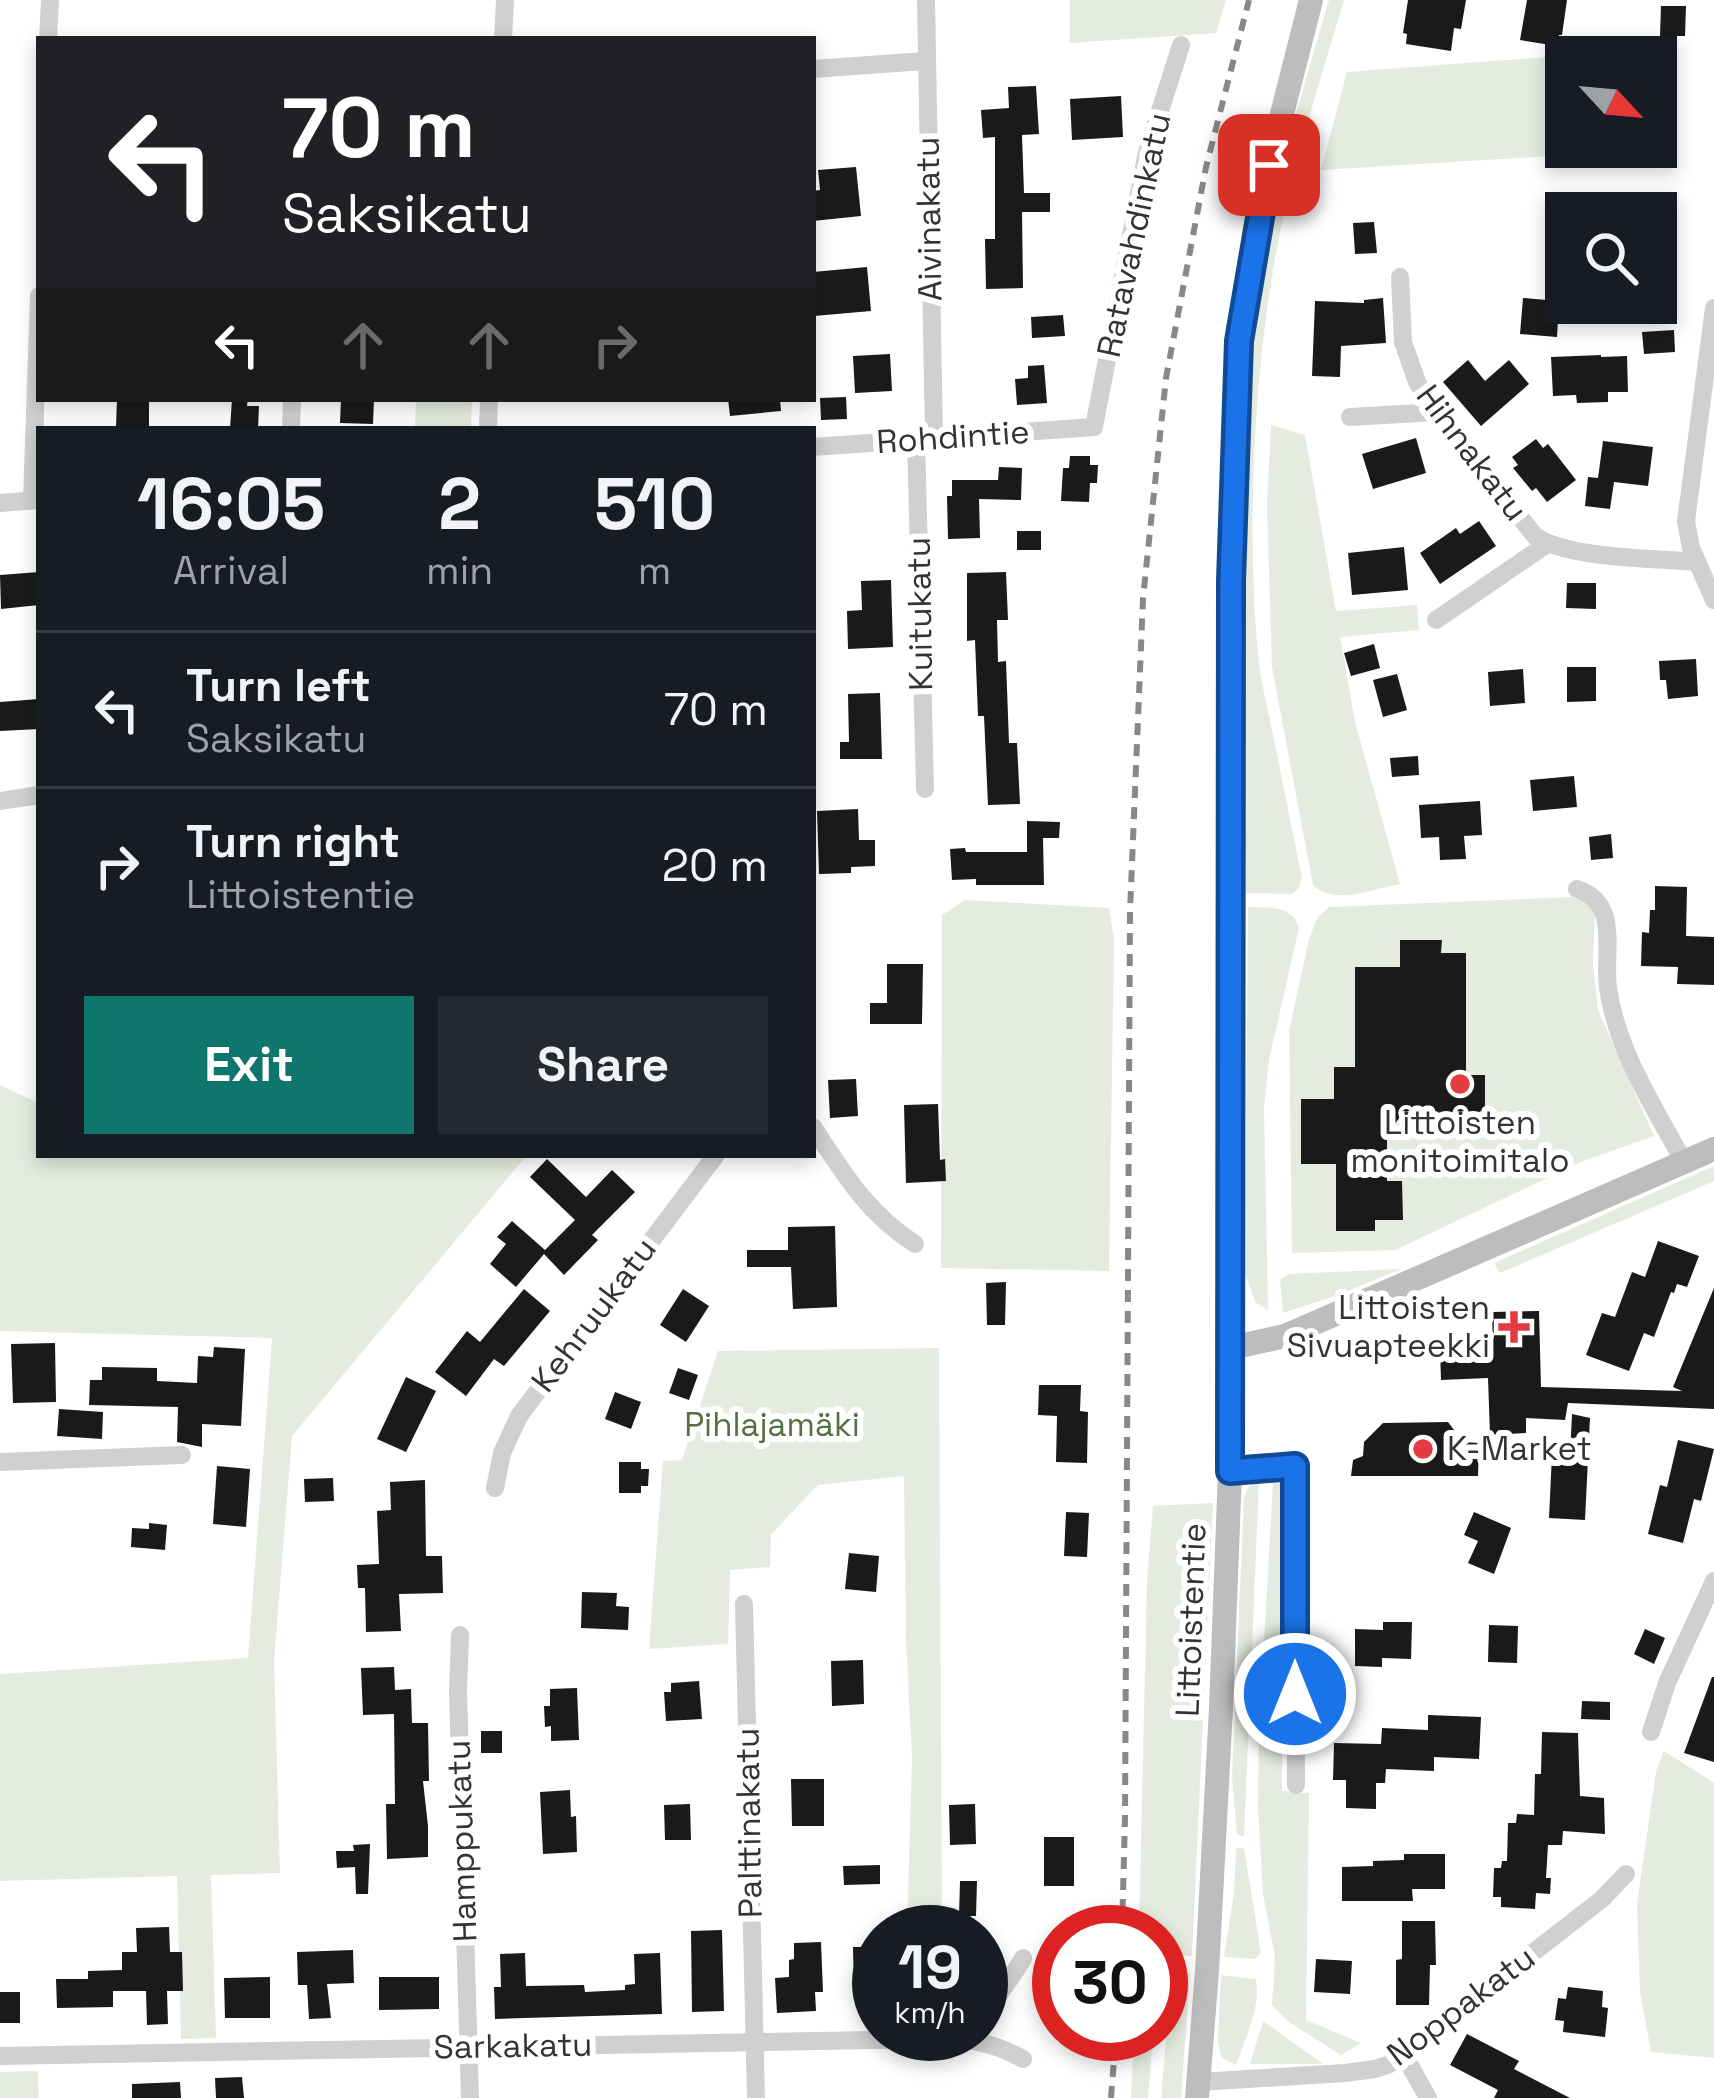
<!DOCTYPE html>
<html lang="en">
<head>
<meta charset="utf-8">
<style>
	:root { --surface:#171b24; --page:#242831; --text:#f1f3f6; --muted:#9ea1a6; --line:#363941; --accent:#0f766e }
	body { margin:0; font-family:"Space Grotesk",sans-serif; background:var(--page); color:var(--text); height:100vh; display:flex; flex-direction:column; font-size:45px; white-space:nowrap }
	* { box-sizing:border-box; margin:0 }
	p { font-size:39px; color:var(--muted) }
	.icon { flex:none; width:66px; height:66px; fill:none; stroke:currentColor; stroke-width:2; stroke-linecap:round; stroke-linejoin:round }
	.map { position:relative; flex:1; overflow:hidden }
	.panel { position:absolute; left:36px; top:426px; width:780px; height:732px; display:flex; flex-direction:column; background:var(--surface); border-radius:0px; box-shadow:0 6px 18px #0003 }
	.panel>* { flex:none }
	.banner { position:absolute; left:36px; top:36px; width:780px; height:366px; border-radius:0px; box-shadow:0 6px 18px #0003; background:#202124; color:#fff; overflow:hidden }
	.needle { width:78px; rotate:116deg }
	.controls { position:absolute; left:1545px; top:36px; display:grid; gap:24px }
	.controls a { display:grid; place-items:center; width:132px; height:132px; border-radius:0px; background:var(--surface); box-shadow:0 6px 18px #0003; font-size:60px }
	.speed { position:absolute; left:852px; top:1905px; display:flex; gap:24px; font-size:60px; font-weight:700; text-align:center }
	.speed>* { display:grid; place-content:center; width:156px; height:156px; border-radius:50%; background:var(--surface); box-shadow:0 6px 18px #0003; line-height:1 }
	.speed small { font-size:30px; font-weight:400 }
	.speed .limit { border:18px solid #d22; background:#fff; color:#111 }
	.pin { position:absolute; display:grid; place-items:center; width:102px; height:102px; color:#fff; margin:-51px; border-radius:24px; box-shadow:0 6px 18px #0006 }
	.me { position:absolute; width:132px; margin:-66px; rotate:0deg; stroke-linejoin:round; filter:drop-shadow(0 0 9px #0008) }
	.turn { display:flex; align-items:center; gap:42px; height:252px; padding:0 48px; font-size:54px }
	.turn .icon { width:156px; height:156px; stroke-width:2.5 }
	.turn b { display:block; font-size:84px; line-height:102px }
	.lanes { display:flex; align-items:center; height:114px; padding:0 48px; background:#0003; justify-content:center; gap:60px; direction:ltr }
	.lanes .off { opacity:.35 }
	.eta { display:flex; justify-content:space-evenly; align-items:center; height:204px; text-align:center }
	.eta b { font-size:72px; font-weight:700; line-height:84px }
	.primary-button { display:flex; gap:24px; margin-top:auto; padding:24px 48px }
	.primary-button a { flex:1; height:138px; border-radius:0px; background:var(--accent); color:#fff; font-size:48px; font-weight:700; line-height:138px; text-align:center }
	.primary-button a+a { background:var(--page); color:var(--text) }
	ul { padding:0; list-style:none }
	li { display:flex; align-items:center; gap:36px; height:156px; padding:0 48px; border-top:3px solid var(--line) }
	li div { flex:1 }
	li b { display:block; font-size:45px }
	li em { font-style:normal }
	.map>svg:first-child { display:block }
</style>
</head>
<body>
<div class="map">
<svg width="1714" height="2098" viewBox="0 0 1714 2098">
	<rect width="100%" height="100%" fill="#fff"/>
	<g fill="#e5ecdf">
		<path d="M1070 0H1226L1216 33 1070 43Z"/>
		<path d="M1329 0H1344C1321 76 1298 151 1281 228 1254 357 1246 524 1258 654 1260 681 1268 708 1273 735 1283 783 1292 830 1302 878L1298 889 1292 894 1246 893 1242 519 1252 330 1268 230 1292 127Z"/>
		<path d="M1573 55 1566 57V90L1552 156 1321 170 1347 72Z"/>
		<path d="M416 399H472L471 429H415Z"/>
		<path d="M1271 425 1305 435 1336 611 1417 605 1419 630 1340 637 1355 722 1400 884C1373 889 1333 906 1313 885L1272 667 1267 504Z"/>
		<path d="M1572 897 1586 901 1595 909 1593 965 1598 1010 1654 1136 1583 1161 1395 1250 1292 1253 1289 1031 1309 939 1317 918 1329 907Z"/>
		<path d="M965 900 1109 908 1114 941 1109 1271 941 1268 942 915Z"/>
		<path d="M1248 907C1268 908 1291 904 1299 927L1269 1060 1264 1106 1268 1310 1255 1302 1245 1273Z"/>
		<path d="M0 1085 39 1103V1155H527L292 1436 274 1661 280 1873 211 1875 216 2038 181 2039 177 1876 0 1881V1674L248 1658 272 1338 0 1331Z"/>
		<path d="M1714 1166V1181L1500 1273 1494 1263Z"/>
		<path d="M1401 1269 1338 1295 1283 1313 1280 1280 1288 1274Z"/>
		<path d="M939 1348 942 1932H907L912 1759 906 1640 904 1476 818 1485 771 1534 770 1567 730 1570 728 1644 649 1649 663 1461 682 1460 718 1351Z"/>
		<path d="M1259 1481 1244 1836 1237 1835 1232 1777 1244 1497 1249 1486Z"/>
		<path d="M1282 1481V1791L1309 1793 1306 2020 1361 2043 1341 2055 1289 2022 1272 2005 1275 1957 1263 1894 1258 1806 1259 1732 1273 1483Z"/>
		<path d="M1213 1503 1192 1956 1161 1954V1932H1139L1147 1581 1153 1506Z"/>
		<path d="M1664 1751 1714 1783V2058L1651 2052 1640 1992 1637 1904 1656 1772Z"/>
		<path d="M1236 1848H1244L1261 1953 1255 1959 1224 1957 1234 1893Z"/>
		<path d="M1172 1971 1190 1973 1181 2098H1161Z"/>
		<path d="M1221 1975 1256 1979C1261 2008 1245 2038 1236 2065L1221 2057 1218 2041Z"/>
		<path d="M1263 2021 1323 2064H1250Z"/>
		<path d="M1134 2034H1153L1148 2098H1131Z"/>
		<path d="M38 2071 39 2098H0V2072Z"/>
	</g>
	<g fill="#1a1a1a">
		<path d="M1408 0H1466L1461 29 1454 28 1451 51 1406 44 1407 34 1403 33Z"/>
		<path d="M1527 0H1567L1562 35H1559L1557 46 1520 40Z"/>
		<path d="M1661 6H1686L1685 36H1660Z"/>
		<path d="M1036 86 1039 134 1022 135 1024 193H1050V212H1022L1023 288 986 289 985 239H995V137L983 138 981 110 1009 108 1008 87Z"/>
		<path d="M1121 96 1123 137 1072 140 1070 99Z"/>
		<path d="M856 167 861 216 813 221V191L820 190 818 170Z"/>
		<path d="M1374 222 1377 253 1355 254 1353 223Z"/>
		<path d="M867 267 871 311 814 316 813 272Z"/>
		<path d="M1383 298 1386 343 1341 346 1340 377 1312 376 1315 301 1364 303V300Z"/>
		<path d="M1523 298 1547 300 1545 317 1558 318 1557 337 1520 334Z"/>
		<path d="M1063 315 1065 336 1032 338 1031 317Z"/>
		<path d="M1674 330 1675 352 1644 354 1642 332Z"/>
		<path d="M890 354 892 391 855 393 853 356Z"/>
		<path d="M1601 355V357L1627 356 1628 392H1608V402L1577 403 1576 395 1553 396 1551 357Z"/>
		<path d="M1468 360 1485 381 1509 360 1529 384 1481 426 1443 382Z"/>
		<path d="M1044 365 1047 403 1017 405 1015 379 1028 378V366Z"/>
		<path d="M846 397 847 419 821 420 820 398Z"/>
		<path d="M117 399H149V428L116 427Z"/>
		<path d="M232 399H248L247 406H259L258 429H230Z"/>
		<path d="M341 399H374L373 424 340 423Z"/>
		<path d="M728 399H780L781 411 730 416Z"/>
		<path d="M1416 438 1426 473 1373 489 1362 454Z"/>
		<path d="M1536 439 1543 448 1548 444 1576 480 1547 502 1536 488 1532 491 1513 468 1518 465 1512 457Z"/>
		<path d="M1603 441 1653 447 1648 486 1614 482 1610 509 1585 506 1588 477 1598 478Z"/>
		<path d="M1070 456H1090V465H1098L1097 483H1090L1089 502 1061 501 1063 468H1069Z"/>
		<path d="M999 467 1022 468 1021 500 979 499 980 538 948 539 947 496H952V480H998Z"/>
		<path d="M1479 521 1496 546 1440 584 1420 553 1456 528 1460 534Z"/>
		<rect x="1017" y="531" width="24" height="19"/>
		<path d="M1404 547 1408 590 1352 595 1348 553Z"/>
		<path d="M39 572V605L1 609 0 575Z"/>
		<path d="M1006 572 1008 620H997L998 662 1006 661 1009 743H1017L1020 804 988 805 984 716H978L975 640 967 641V573Z"/>
		<path d="M891 580 893 647 848 649 847 611 862 610 861 581Z"/>
		<path d="M1567 583H1596V609L1566 608Z"/>
		<path d="M1374 644 1380 668 1351 676 1344 653Z"/>
		<path d="M1696 659 1698 696 1668 699 1666 680H1660L1659 661Z"/>
		<path d="M1567 667H1596V701L1567 702Z"/>
		<path d="M1523 669 1525 703 1490 706 1488 672Z"/>
		<path d="M1397 674 1407 710 1383 717 1373 680Z"/>
		<path d="M880 693 882 759H840V742H849L848 694Z"/>
		<path d="M39 699V729L0 731V702Z"/>
		<path d="M1418 756 1419 775 1392 777 1390 758Z"/>
		<path d="M1574 776 1577 807 1533 811 1530 780Z"/>
		<path d="M1480 801 1482 835 1464 836 1466 859 1440 860 1439 837 1421 838 1419 805Z"/>
		<path d="M858 809 859 840H875V866L851 867V873L819 874 817 811Z"/>
		<path d="M1027 821 1060 822 1059 838H1043L1044 885H976V879L952 880 950 849 965 848 966 852H1027Z"/>
		<path d="M1611 834 1613 858 1591 860 1589 837Z"/>
		<path d="M1655 886 1687 887 1686 936 1714 937V985L1677 984 1678 967 1641 966 1642 932 1649 933 1650 910H1655Z"/>
		<path d="M1400 940H1442L1441 953H1466V1075H1485V1129H1427V1117L1401 1116 1387 1133V1181H1402L1403 1220H1375V1231H1336V1164H1301V1099H1334V1067H1355V967H1400Z"/>
		<path d="M887 964H923L922 1024H870V1003H887Z"/>
		<path d="M856 1079 858 1116 830 1118 828 1080Z"/>
		<path d="M938 1104 940 1160 945 1159 946 1181 906 1183 904 1105Z"/>
		<path d="M547 1159 586 1197 612 1170 635 1192 592 1235 598 1240 564 1275 544 1254 516 1287 490 1264 506 1244 497 1237 512 1221 545 1250 575 1220 530 1177Z"/>
		<path d="M835 1226 837 1307 793 1309 791 1267H747V1250H788V1227Z"/>
		<path d="M1658 1241 1699 1256 1687 1287 1677 1284 1674 1293 1671 1292 1654 1337 1644 1333 1629 1371 1586 1355 1602 1313 1615 1317 1632 1272 1645 1277Z"/>
		<path d="M1006 1282 1005 1325H987L986 1283Z"/>
		<path d="M1714 1288V1409L1568 1403 1565 1420 1526 1418V1433L1490 1435 1488 1378 1441 1380 1440 1350 1493 1348 1492 1312 1539 1311 1541 1387 1682 1391 1673 1387Z"/>
		<path d="M524 1289 550 1311 504 1366 494 1359 466 1396 435 1372 467 1331 480 1342Z"/>
		<path d="M683 1289 709 1306 686 1342 660 1325Z"/>
		<path d="M55 1343 56 1402 13 1403 11 1344Z"/>
		<path d="M214 1347 245 1349 241 1426 202 1424V1447L177 1442 178 1407 89 1405 90 1380H102V1367L157 1368V1381L197 1383 198 1356 213 1357Z"/>
		<path d="M678 1368 698 1375 689 1400 669 1393Z"/>
		<path d="M406 1377 436 1391 406 1452 377 1439Z"/>
		<path d="M1039 1385H1081L1080 1411 1088 1412 1087 1463 1056 1462 1057 1416 1038 1415Z"/>
		<path d="M615 1392 641 1402 631 1429 605 1419Z"/>
		<path d="M59 1409 103 1412 102 1439 57 1436Z"/>
		<path d="M1572 1414 1590 1418 1585 1520 1549 1518 1552 1454 1570 1455Z"/>
		<path d="M1448 1422 1463 1442 1479 1443 1478 1476H1351L1353 1460 1363 1456 1364 1442 1383 1423Z"/>
		<path d="M1678 1440 1714 1449 1701 1501 1694 1499 1683 1543 1648 1534 1660 1485 1667 1487Z"/>
		<path d="M619 1462H641V1469H649L648 1486H641V1493H619Z"/>
		<path d="M217 1466 250 1469 246 1527 213 1524Z"/>
		<path d="M333 1478 334 1501 305 1502 304 1479Z"/>
		<path d="M425 1480 426 1556H442L443 1593 399 1594 401 1631 366 1632 365 1588H358L357 1565 379 1564 377 1511 391 1510 390 1482Z"/>
		<path d="M1066 1512 1089 1513 1087 1557 1064 1556Z"/>
		<path d="M1474 1512 1511 1528 1494 1574 1468 1563 1478 1541 1464 1535Z"/>
		<path d="M149 1523 167 1525 165 1550 131 1547 132 1528 149 1529Z"/>
		<path d="M849 1553 879 1556 876 1592 845 1589Z"/>
		<path d="M582 1592 617 1593 616 1606 629 1607 628 1630 581 1628Z"/>
		<path d="M1383 1622H1412L1411 1659 1382 1658V1667L1355 1666V1629L1383 1630Z"/>
		<path d="M1489 1625 1518 1626 1517 1663 1488 1662Z"/>
		<path d="M1645 1629 1665 1638 1654 1664 1634 1654Z"/>
		<path d="M863 1660 864 1704 832 1706 831 1661Z"/>
		<path d="M394 1667 395 1690 411 1689 412 1723H428L429 1781H423L428 1826V1857L387 1859 386 1804H395L394 1714 363 1715 361 1668Z"/>
		<path d="M1712 1677H1714V1762L1684 1753Z"/>
		<path d="M699 1681 702 1719 666 1721 664 1692H671V1683Z"/>
		<path d="M577 1688 579 1740 551 1741V1726L545 1727 544 1706H550V1689Z"/>
		<path d="M1582 1701 1610 1702V1720L1581 1719Z"/>
		<path d="M1428 1715 1481 1717 1479 1759 1434 1757V1771L1386 1769 1385 1783H1376V1809L1346 1808V1780H1333L1334 1743 1381 1744 1382 1728 1428 1730Z"/>
		<rect x="481" y="1731" width="21" height="22"/>
		<path d="M1542 1732 1578 1733 1580 1796 1604 1798 1605 1834 1563 1831 1562 1845H1548L1546 1878H1551L1550 1894 1536 1893 1535 1909 1501 1907V1897H1493L1494 1868H1501L1502 1861H1507L1508 1823H1516L1517 1814 1534 1815 1535 1774H1541Z"/>
		<path d="M791 1779H824V1826H792Z"/>
		<path d="M570 1790 571 1817 576 1816 577 1852 543 1854 540 1792Z"/>
		<path d="M690 1804 691 1840H665L664 1805Z"/>
		<path d="M975 1804 976 1844 950 1845 949 1805Z"/>
		<rect x="1044" y="1837" width="30" height="49"/>
		<path d="M370 1844 368 1894H356L355 1867 337 1868 336 1851H354L353 1845Z"/>
		<path d="M1404 1854H1445V1889H1412L1413 1901H1342V1867L1373 1866V1861L1404 1860Z"/>
		<path d="M880 1865V1884L844 1885 843 1866Z"/>
		<path d="M960 1881H977L976 1916H959Z"/>
		<path d="M1402 1921H1435L1436 1965H1430L1429 2005H1396V1960L1402 1959Z"/>
		<path d="M169 1927 170 1952H182L183 1991H167L168 2024 147 2025 146 1991H113V2007L57 2008 56 1979H88V1971L122 1970V1952H137L136 1928Z"/>
		<path d="M722 1930 724 2011 692 2012 691 1931Z"/>
		<path d="M821 1942 823 1992H815L816 2011 777 2013 775 1978 789 1977V1960L794 1959V1943Z"/>
		<path d="M853 1947H879V1992L854 1993Z"/>
		<path d="M353 1950 354 1983 327 1984 331 2018 309 2019 307 1985H298L297 1952Z"/>
		<path d="M525 1953 526 1986 584 1985 585 1992 625 1990V1985L635 1984 634 1954 660 1953 662 2014 495 2019 494 1987H501L500 1954Z"/>
		<path d="M1316 1959 1352 1961 1350 1994 1314 1992Z"/>
		<path d="M270 1977V2018H225L224 1978Z"/>
		<path d="M379 1977H439V2009L379 2010Z"/>
		<path d="M1568 1987 1603 1991 1602 2007 1608 2008 1605 2037 1563 2032 1564 2021 1555 2020 1558 1998 1566 1999Z"/>
		<rect x="0" y="1992" width="20" height="31"/>
		<path d="M1467 2034 1519 2061 1514 2069 1570 2098H1494L1498 2090 1450 2065Z"/>
		<path d="M242 2077 244 2098H216L215 2078Z"/>
		<path d="M180 2082 181 2098H132V2084Z"/>
	</g>
	<g fill="none" stroke-linecap="round" stroke-linejoin="round">
		<g stroke="#d0d0d0" stroke-width="18">
			<path d="M926 0 934 438"/>
			<path d="M48 39 50 0"/>
			<path d="M503 39 505 0"/>
			<path d="M813 69 925 61"/>
			<path d="M1400 277 1403 342 1417 382 1436 412 1535 536C1568 559 1654 558 1697 562"/>
			<path d="M1714 308 1686 521 1691 548 1714 600"/>
			<path d="M1350 417 1436 412"/>
			<path d="M291 429 292 399"/>
			<path d="M488 429 489 399"/>
			<path d="M916 439 925 789"/>
			<path d="M813 447 1094 427 1147 152 1181 45"/>
			<path d="M32 500 39 296"/>
			<path d="M0 503 39 500"/>
			<path d="M1436 620 1547 544"/>
			<path d="M0 801 39 795"/>
			<path d="M1577 889C1621 903 1603 952 1608 988 1617 1051 1654 1107 1684 1162"/>
			<path d="M813 1127C844 1174 867 1213 915 1244"/>
			<path d="M0 1462 182 1455"/>
			<path d="M1230 1471 1295 1466 1296 1785"/>
			<path d="M495 1488 502 1453 519 1416 716 1155"/>
			<path d="M744 1604 756 2098"/>
			<path d="M460 1635 458 1692 470 2098"/>
			<path d="M1651 1732 1667 1683 1714 1581"/>
			<path d="M981 2024C992 2000 1011 1981 1023 1958"/>
			<path d="M1404 2055 1428 2098"/>
			<path d="M0 2056 928 2039C966 2039 989 2040 1023 2059"/>
			<path d="M1199 2082 1345 2073 1375 2069 1390 2064 1602 1899 1626 1874"/>
		</g>
		<g stroke="#bdbdbd" stroke-width="24">
			<path d="M1231 1348 1285 1336 1714 1149"/>
			<path d="M1197 2098 1207 1971 1221 1708 1230 1471 1231 581 1239 341 1269 165 1311 0"/>
		</g>
		<g stroke="#888" stroke-width="6" stroke-dasharray="12 9" stroke-linecap="butt">
			<path d="M1122 1932 1125 1818 1130 912 1143 598 1166 378 1206 167 1249 0"/>
			<path d="M1111 2098 1116 2034"/>
		</g>
	</g>
	<g fill="none" stroke-linecap="round" stroke-linejoin="round">
		<g stroke="#114b97" stroke-width="30">
			<path id="route" d="M1269 165 1239 341 1231 581 1230 1471 1295 1466V1694"/>
		</g>
		<use href="#route" stroke="#1a73e8" stroke-width="21"/>
	</g>
	<g fill="#e23c41" stroke="#fff" stroke-width="4.5">
		<circle cx="1460" cy="1084" r="12"/>
		<path d="M1508 1309h12v12h12v12h-12v12h-12v-12h-12v-12h12z"/>
		<circle cx="1423" cy="1449" r="12"/>
	</g>
	<g text-anchor="middle" dominant-baseline="central" stroke-width="12" stroke-linejoin="round" paint-order="stroke">
		<g font-size="33" fill="#333" stroke="#fff">
			<text transform="translate(929 219) rotate(-91)">Aivinakatu</text>
			<text transform="translate(1134 235) rotate(-78)">Ratavahdinkatu</text>
			<text transform="translate(953 437) rotate(-4)">Rohdintie</text>
			<text transform="translate(1472 453) rotate(53)">Hihnakatu</text>
			<text transform="translate(920 614) rotate(-91)">Kuitukatu</text>
			<text transform="translate(594 1315) rotate(-53)">Kehruukatu</text>
			<text transform="translate(1191 1620) rotate(-88)">Littoistentie</text>
			<text transform="translate(749 1823) rotate(-91)">Palttinakatu</text>
			<text transform="translate(462 1841) rotate(-92)">Hamppukatu</text>
			<text transform="translate(1461 2006) rotate(-37)">Noppakatu</text>
			<text transform="translate(513 2046) rotate(-1)">Sarkakatu</text>
		</g>
		<g font-size="33" fill="#333" stroke="#fff">
			<text x="1460" y="1123">Littoisten<tspan x="1460" dy="38">monitoimitalo</tspan></text>
			<text x="1490" y="1308" text-anchor="end">Littoisten<tspan x="1490" dy="38">Sivuapteekki</tspan></text>
			<text x="1447" y="1449" text-anchor="start">K-Market</text>
		</g>
		<g font-size="33" fill="#546f40" stroke="#fff">
			<text x="772" y="1425">Pihlajamäki</text>
		</g>
	</g>
</svg>
<div class="controls">
<a><svg class="needle" viewBox="-14 -14 28 28"><path d="M0-13l5 13h-10z" fill="#e53935"/><path d="M0 13l5-13h-10z" fill="#9ea1a6"/></svg></a>
<a><svg class="icon" aria-label="search" viewBox="0 0 24 24"><circle cx="10" cy="10" r="6"/><path d="M15 15l6 6"/></svg></a>
</div>
<div class="speed"><div>19<small>km/h</small></div><div class="limit">30</div></div>
<div class="pin" style="left:1269px;top:165px;background:#d93025"><svg class="icon" aria-label="arrive" viewBox="0 0 24 24"><path d="M6 21V4h12l-3 4 3 4H6"/></svg></div>
<svg class="me" style="left:1295px;top:1694px" viewBox="-20 -20 40 40"><circle r="17" fill="#1a73e8" stroke="#fff" stroke-width="3"/><path d="M0-11L8 9 0 5-8 9z" fill="#fff"/></svg>
<div class="banner">
<div class="turn"><svg class="icon" aria-label="left" viewBox="0 0 24 24"><path d="M17 20v-9H6M10 6l-5 5 5 5"/></svg><div><b>70 m</b>Saksikatu</div></div>
<div class="lanes"><svg class="icon" aria-label="left" viewBox="0 0 24 24"><path d="M17 20v-9H6M10 6l-5 5 5 5"/></svg><svg class="icon off" aria-label="ahead" viewBox="0 0 24 24"><path d="M12 20V5M6 11l6-6 6 6"/></svg><svg class="icon off" aria-label="ahead" viewBox="0 0 24 24"><path d="M12 20V5M6 11l6-6 6 6"/></svg><svg class="icon off" aria-label="right" viewBox="0 0 24 24"><path d="M7 20v-9h11M14 6l5 5-5 5"/></svg></div>
</div>
<section class="panel">
<div class="eta">
<div><b>16:05</b><p>Arrival</p></div>
<div><b>2</b><p>min</p></div>
<div><b>510</b><p>m</p></div>
</div>
<ul>
<li><svg class="icon" aria-label="left" viewBox="0 0 24 24"><path d="M17 20v-9H6M10 6l-5 5 5 5"/></svg><div><b>Turn left</b><p>Saksikatu</p></div><em>70 m</em></li>
<li><svg class="icon" aria-label="right" viewBox="0 0 24 24"><path d="M7 20v-9h11M14 6l5 5-5 5"/></svg><div><b>Turn right</b><p>Littoistentie</p></div><em>20 m</em></li>
</ul>
<div class="primary-button"><a>Exit</a><a>Share</a></div>
</section>
</div>
</body>
</html>
